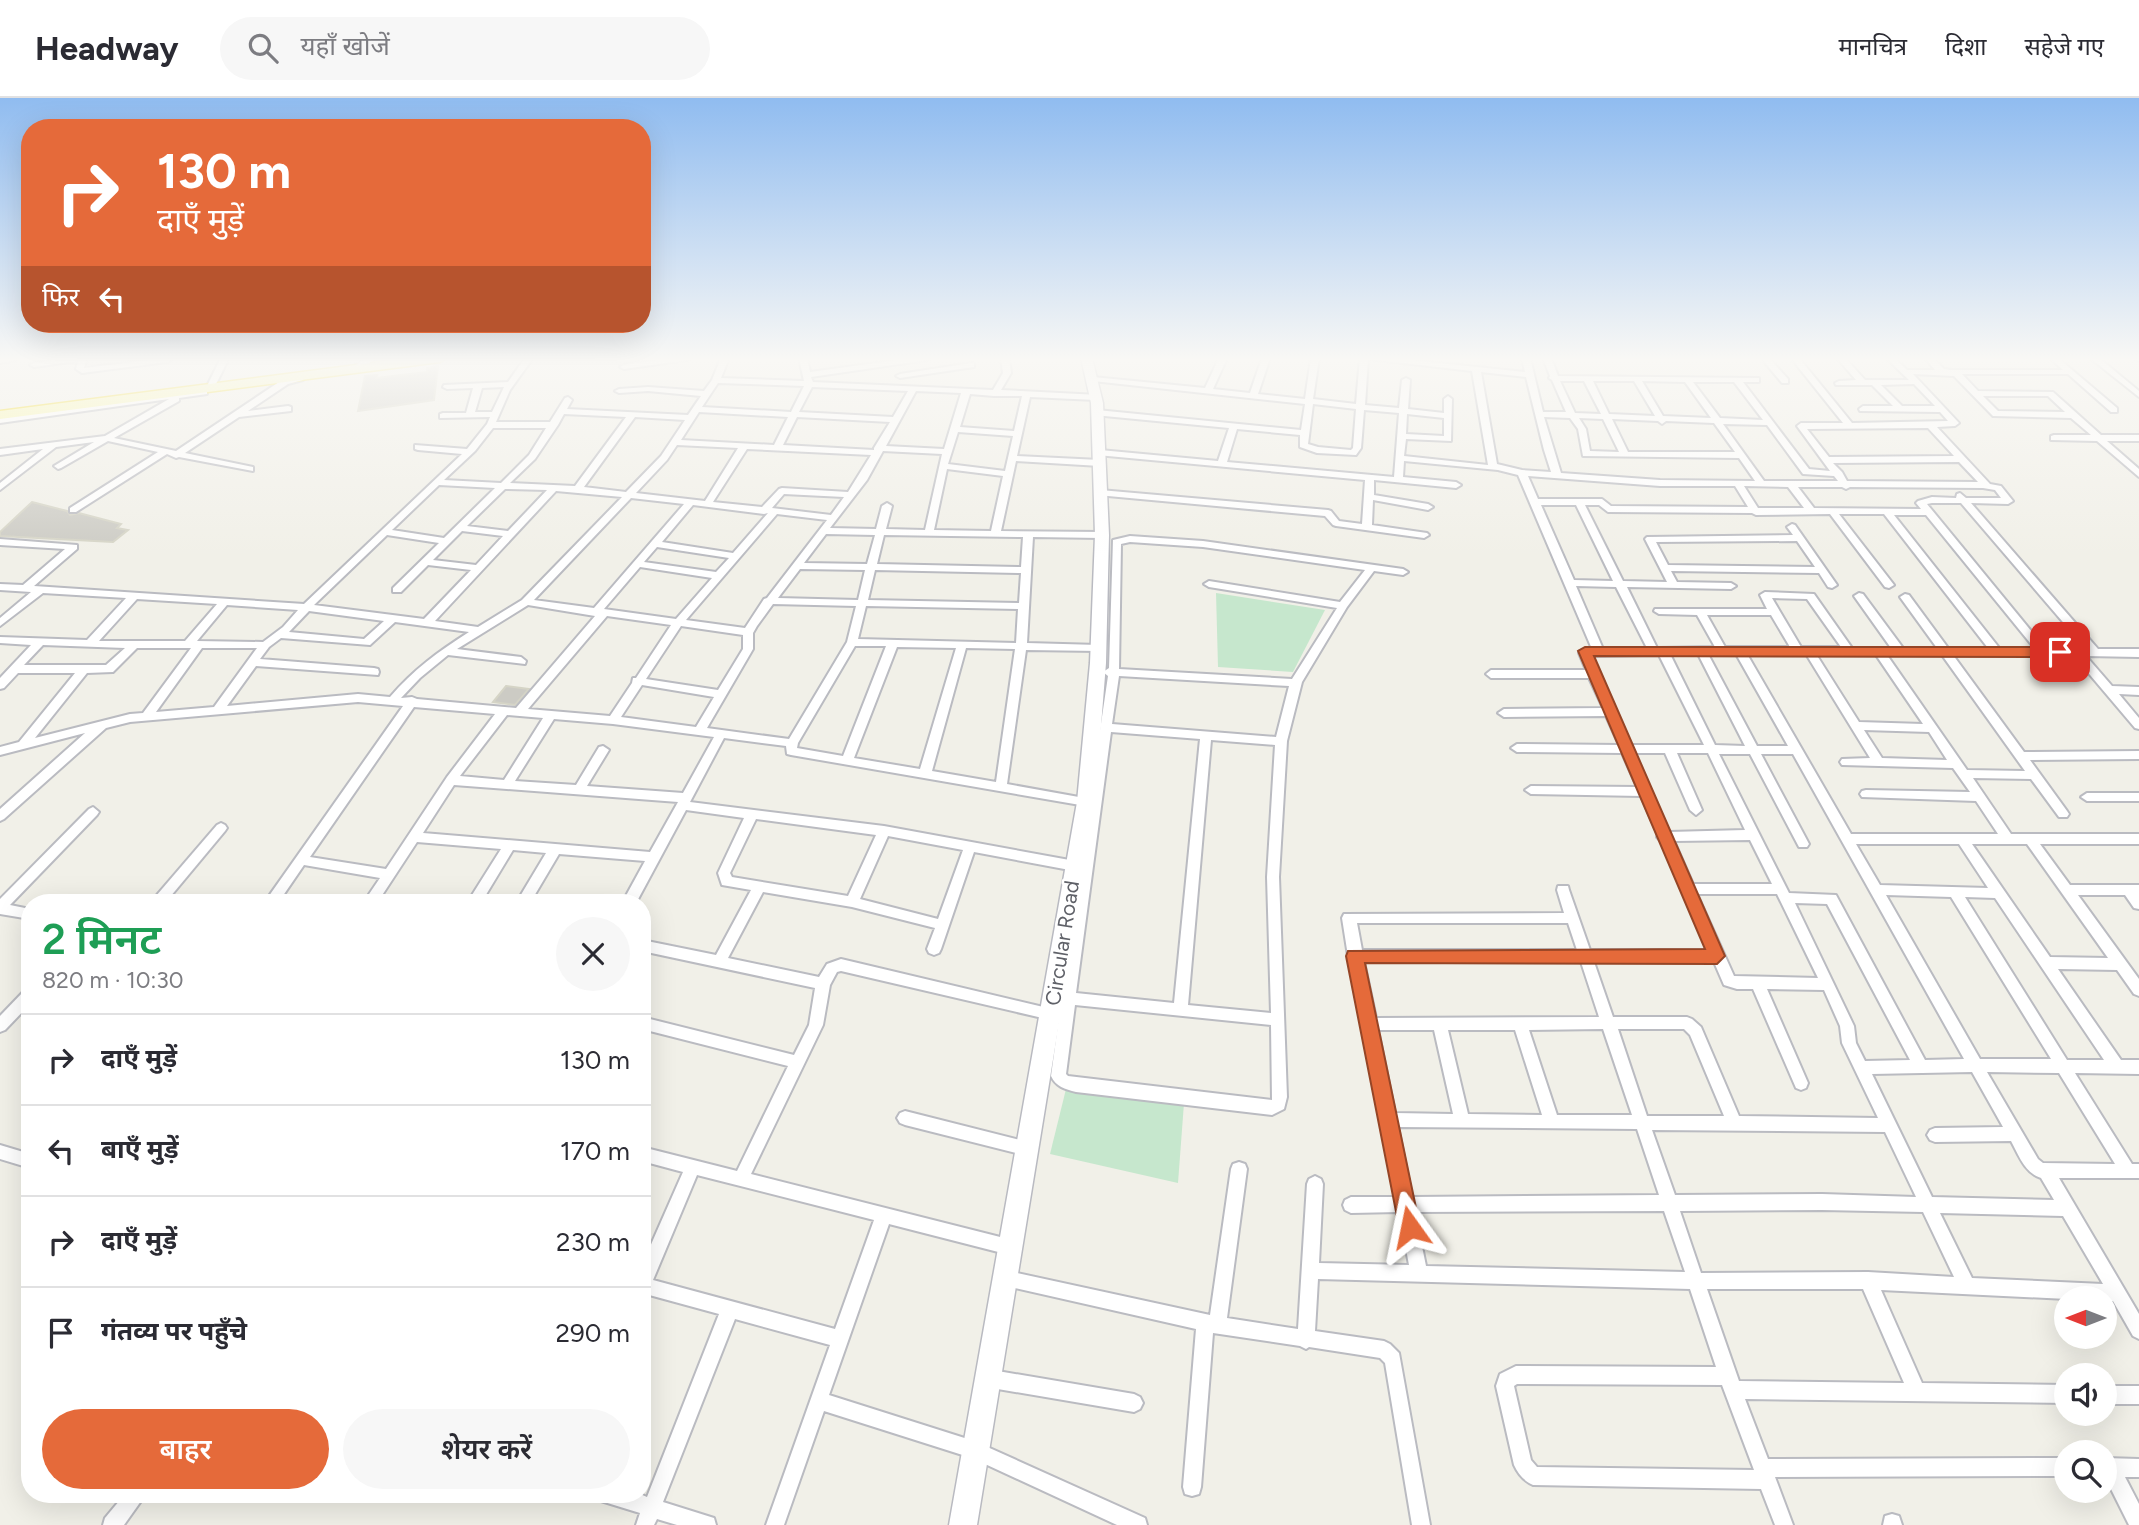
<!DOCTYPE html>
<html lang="hi">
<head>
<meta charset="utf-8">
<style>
	:root { --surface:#fff; --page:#f7f7f7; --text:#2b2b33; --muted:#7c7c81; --line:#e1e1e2; --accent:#e56a3a }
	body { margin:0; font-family:Figtree,"Noto Sans Devanagari",sans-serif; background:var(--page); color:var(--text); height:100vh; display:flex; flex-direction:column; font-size:26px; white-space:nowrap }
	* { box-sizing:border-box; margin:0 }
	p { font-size:23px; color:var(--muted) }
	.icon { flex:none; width:38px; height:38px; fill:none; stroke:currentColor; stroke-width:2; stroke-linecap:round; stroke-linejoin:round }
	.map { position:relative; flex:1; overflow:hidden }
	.panel { position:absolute; left:21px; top:796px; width:630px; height:609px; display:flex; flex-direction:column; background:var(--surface); border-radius:28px; box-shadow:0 7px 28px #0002 }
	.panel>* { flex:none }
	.guide { position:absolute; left:21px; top:21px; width:630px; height:214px; border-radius:28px; box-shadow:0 7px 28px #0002; background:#e56a3a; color:#fff; overflow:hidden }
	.needle { width:46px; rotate:270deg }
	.controls { position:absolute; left:2054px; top:1188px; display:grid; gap:14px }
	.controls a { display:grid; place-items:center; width:63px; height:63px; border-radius:50%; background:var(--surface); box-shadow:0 7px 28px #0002; font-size:35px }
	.pin { position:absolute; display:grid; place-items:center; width:60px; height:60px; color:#fff; margin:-30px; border-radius:14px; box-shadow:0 4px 10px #0006 }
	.me { position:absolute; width:77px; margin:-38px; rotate:348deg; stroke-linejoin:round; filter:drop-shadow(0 0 5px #0008) }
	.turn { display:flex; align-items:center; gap:24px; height:147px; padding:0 21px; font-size:32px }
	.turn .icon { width:91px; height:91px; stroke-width:2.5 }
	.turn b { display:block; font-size:49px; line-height:60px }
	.then { display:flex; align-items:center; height:66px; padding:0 21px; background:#0003; gap:14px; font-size:26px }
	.round { display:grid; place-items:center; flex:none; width:74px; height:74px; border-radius:37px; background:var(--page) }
	.overview { display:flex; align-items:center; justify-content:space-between; height:119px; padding:0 21px }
	h1 { font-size:42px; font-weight:600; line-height:52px; color:#1e9e55 }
	.cta { display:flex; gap:14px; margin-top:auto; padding:14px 21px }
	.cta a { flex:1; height:80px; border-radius:42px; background:var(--accent); color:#fff; font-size:28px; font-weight:600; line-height:80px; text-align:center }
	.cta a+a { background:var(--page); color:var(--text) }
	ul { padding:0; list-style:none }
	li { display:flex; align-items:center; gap:21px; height:91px; padding:0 21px; border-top:2px solid var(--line) }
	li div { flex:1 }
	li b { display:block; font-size:26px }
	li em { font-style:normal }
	header { display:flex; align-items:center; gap:42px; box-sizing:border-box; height:98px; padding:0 35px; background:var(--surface); border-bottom:2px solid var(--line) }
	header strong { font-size:33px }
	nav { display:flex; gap:38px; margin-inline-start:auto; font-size:24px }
	.search { width:490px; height:63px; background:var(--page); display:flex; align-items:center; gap:18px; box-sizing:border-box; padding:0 24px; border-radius:38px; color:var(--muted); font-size:26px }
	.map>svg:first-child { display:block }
</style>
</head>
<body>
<header>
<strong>Headway</strong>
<div class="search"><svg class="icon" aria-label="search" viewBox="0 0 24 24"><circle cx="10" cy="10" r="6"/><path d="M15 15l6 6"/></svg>यहाँ खोजें</div>
<nav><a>मानचित्र</a><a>दिशा</a><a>सहेजे गए</a></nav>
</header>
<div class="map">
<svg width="2139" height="1427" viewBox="0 0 2139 1427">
	<rect width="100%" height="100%" fill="#f1f0e8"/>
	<g fill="#c6e7cd">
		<path d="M1216 495 1325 512 1293 574 1218 569Z"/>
		<path d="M1066 991 1184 1005 1178 1085 1050 1056Z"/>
	</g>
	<g fill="#cccbc4" stroke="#d5d4c6" stroke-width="2">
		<path d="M438 268 434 302 358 313 365 278 377 277 376 280 427 274V270Z"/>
		<path d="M32 404 67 413 70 417 79 415 121 426 117 430 128 432 113 444 0 438V434Z"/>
		<path d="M506 588 529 591 515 607 493 604Z"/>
	</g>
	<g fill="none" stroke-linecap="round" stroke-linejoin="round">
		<g stroke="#babbc1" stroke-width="4">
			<g id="minor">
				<path d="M17 260 16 262 0 265V261Z"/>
				<path d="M68 260H87L84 270 166 260 171 262 167 264 82 275 76 271 78 263 34 269 30 267 34 265Z"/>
				<path d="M221 260H229L215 288H209L208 286Z"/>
				<path d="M367 260H376L360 272H354V268Z"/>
				<path d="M525 260H533L510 292 496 324H550L565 300 568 299 572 302 567 311 688 317 701 298 648 293 619 295 615 293 619 291 648 289 704 293 712 282 721 260H729L721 280 804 283 799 260H807L810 274 912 260H931L927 262 811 279 813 284 993 292 1003 275 1001 260H1009L1011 275 1001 292 1099 297V301L1096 302 1030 299 1017 358 1100 362 1104 365 1100 368 1016 363 1001 433 1102 434 1107 437 1102 440 1033 439 1027 545 1099 547 1104 550 1099 553 1026 552 1007 686 1090 701 1108 578 1103 574 1109 570 1113 442 1130 438 1203 443 1403 471 1408 474 1403 477 1374 473 1347 509 1302 584 1287 643 1279 779 1287 999 1284 1011 1272 1017 1076 994C1065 991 1056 989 1051 978L1061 905 1056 900 1058 896 1063 894 1080 770 1075 773 974 754 941 851 939 855 934 857 929 855 927 851 935 830 852 809 763 794 728 860 819 879 827 866 841 861 1056 912 1058 916 1056 920 1051 922 841 873 837 874 830 887 823 927 751 1076 1016 1143 1018 1149 1016 1155 1010 1157 889 1126 829 1297 974 1343 1145 1420 1147 1427H1117L972 1360 824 1313 784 1427H766L830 1247 735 1221 663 1404 714 1420 716 1427H677L657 1421 654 1427H636L640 1415 601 1403 599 1396H640L647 1399 719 1216 642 1195V1167L683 1074 642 1063V1049L737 1073 788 968 642 931V919L794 957 809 927 815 890 642 853V842L716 857 751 792 722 787 718 775 744 720 686 712 636 805H622L645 763 559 756 530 805H516L546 755 513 752 481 805H467L501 751 417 744 377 805H363L380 780 304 767 278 805H264L403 608 358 604 130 624 106 630 4 721 0 723V711L85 635 0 657V649L19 644 75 575H18L4 590 0 591V580L31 547 0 545V539L87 542 126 500 43 495 0 528V520L31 494 0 492V486L23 487 65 451 0 447V441L77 447V451L34 488 304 506 462 356 418 352 415 351V347L467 351 487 326 490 319 440 320V316L443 315H466L473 290 447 291 443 289 444 287 508 284ZM718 285 804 288 791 314 702 309ZM504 289 492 314H475L482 290ZM812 289 908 293 893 319 799 314ZM916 293 961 295 944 351 886 348ZM970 296 994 298H1022L1014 333 960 329ZM699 314 788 319 774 347 681 342ZM564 316 626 319 575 388 510 385 535 361 558 327ZM635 319 685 322 661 358 626 394 584 389ZM797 319 890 324 874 350V352L783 347ZM493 330H546L529 357 501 385 444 382 475 353ZM958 334 1013 338 1005 373 948 366ZM677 347 738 350 705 403 636 395 667 362ZM747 351 871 357 848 394 782 390 779 391 762 409 713 404ZM883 353 942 356 925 432 886 431 892 408 887 405 882 408 876 431 830 430 867 382ZM947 371 1003 378 991 433 934 432ZM439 387 495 390 444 440 392 432ZM505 391 547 392 508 433 467 428ZM556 393 622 399 522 502 478 529 435 523ZM784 396 844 399 831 417 772 410ZM631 400 684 406 594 510 534 502ZM693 407 764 416 768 415 733 455 662 444ZM777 416 827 422 767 500 764 501 745 530 686 522ZM462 433 503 438 476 467 433 462ZM826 436 875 437 867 466 804 465ZM387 437 439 445 393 490V494H401L428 467 471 472 424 521 314 507ZM884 437 1023 439 1021 469 877 466ZM1130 444 1203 449 1365 472 1340 504 1209 483 1204 486 1209 489 1337 510 1292 581 1119 571 1121 446ZM657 449 729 460 716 474 644 464ZM640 469 712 480 676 521 604 511ZM800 471 865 472 858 502 778 500ZM875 472 1021 475 1019 505 868 502ZM137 501 217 506 185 543H99ZM773 506 856 508 847 544 789 641 707 630 753 551V535L757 528ZM227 507 298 512 283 529 263 544 197 543ZM528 507 595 518 516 610 417 601 412 599 401 600 420 580 448 557 525 566 526 563 521 559 457 551ZM866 508 1018 511 1016 545 858 541ZM309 513 384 523 364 541 289 534ZM607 518 671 527 636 580H633L632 585 610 618 528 611ZM395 524 469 534C439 553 413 572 390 599L358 596 227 608 256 568 378 577 379 574 378 571 374 570 260 561 269 549 281 540 370 547ZM681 528 743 537V551L718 592 646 581ZM43 547 125 550 106 567H24ZM855 548H886L843 658 797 650 798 645ZM897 549 956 550 920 671 854 660ZM137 550H191L143 615 130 616 35 640 87 575 113 574ZM202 550H257L214 609 156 614ZM966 550 1015 551 996 684 932 673ZM1119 578 1289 588 1276 639 1112 626ZM642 587 714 599 696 629 621 619ZM414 609 495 616 447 679 386 771 310 759ZM507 617 543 620 504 682 460 678ZM554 621 613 626 714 639 683 695 587 688 609 652 603 648 599 649 576 687 515 683ZM1111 634 1200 641 1174 905 1076 895ZM724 640 786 648 787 656 791 657 1086 708 1089 707 1081 767 1075 763 884 728 690 704ZM1211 642 1275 647 1267 779 1271 915 1188 907ZM454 687 678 704 650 754 423 735ZM756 721 876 737 848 798 732 779 730 775ZM888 738 963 752 938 821 860 801ZM1075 907 1271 927 1272 1002 1068 978 1066 976ZM697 1077 874 1122 835 1231 653 1182Z"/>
				<path d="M672 260H691L687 262 624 271 620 269 624 267Z"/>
				<path d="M1219 260H1227L1213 291 1250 295 1262 260H1270L1258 296 1305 301 1311 260H1319L1313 301 1356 306 1360 260H1391L1525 274 1522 260H1530L1543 314H1566L1552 282 1549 280 1550 278 1543 260H1551L1558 278 1756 280H1759V284H1743L1809 371 1830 373 1797 328 1801 325H1843L1791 260H1799L1852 325 1948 323 1940 314 1860 313 1859 311 1863 308H1893L1872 287H1836L1835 285 1839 283 1856 282 1837 260H1845L1865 282H1909L1886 260H1894L1907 272H1935L1925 260H1933L1944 271 1951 272H2063L2050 260H2058L2117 310V314H2111L2068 276H1962L1978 293 2053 294 2101 337H2139V343H2107L2139 371V379L2097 343 2051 342V338L2054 337H2091L2071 320 1993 318 1954 278 1913 276 1959 325 1955 328 1937 329 1990 386 2001 388 2013 403 2008 406 1971 405 2098 551H2139V559L2086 558 2112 588 2139 589V597L2119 596 2139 620V631L2135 630 2074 558 1953 557 2024 654 2139 653V661L2030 662 2067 713 2069 716 2067 719H2059L2031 681 1973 680 2011 736H2139V746H2040L2070 787H2139V811L2134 810 2125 797H2078L2139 881V898L2134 896 2117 872 2058 871 2121 962H2139V976L2075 975 2132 1066H2139V1080H2059L2139 1216V1241L2133 1238 2113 1203H2105V1200L2067 1201 1881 1192 1922 1285 2067 1287V1305L1745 1301 1768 1361 2067 1360V1378L1775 1379 1793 1427H1775L1761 1391 1533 1387C1524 1383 1518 1376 1514 1367L1496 1288 1500 1276 1516 1268 1716 1269 1690 1191 1318 1181 1315 1233 1384 1243 1390 1246 1399 1255 1430 1427H1412L1385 1265 1380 1260 1309 1249 1306 1251 1300 1248 1213 1235 1201 1389 1199 1396 1192 1398 1185 1396 1183 1389 1196 1231 997 1186 995 1180 997 1174 1003 1172 1210 1217 1231 1071 1233 1066 1239 1064 1245 1066 1247 1071 1227 1220 1298 1231 1307 1086 1309 1081 1315 1078 1321 1081 1323 1086 1319 1165 1409 1167 1399 1114 1351 1115 1345 1112 1343 1107 1345 1102 1351 1099H1396L1348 858 1342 820 1344 816 1564 815 1557 792 1558 788H1568L1569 792 1590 852H1709L1661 743 1657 739 1658 737 1641 698 1531 696 1525 692 1531 688 1637 689 1622 655 1517 654 1511 650 1517 646 1619 647 1606 618 1504 619 1498 615 1504 611 1603 610 1589 580H1491L1486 576 1491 572H1586L1579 555 1580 553 1592 551 1518 377 1498 372 1404 363 1403 379 1456 384 1461 387 1456 390 1374 382V397L1428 406 1433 409 1428 412 1373 402 1372 427 1427 435 1429 437 1424 440 1336 428 1333 427 1325 418 1097 397V393L1100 392 1328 412 1331 413 1339 423 1362 426 1365 382 1097 357 1096 355 1100 352 1218 363 1229 330 1094 317 1093 315 1097 312 1301 332 1305 306 1093 283 1089 281 1093 279 1205 290ZM1368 261 1472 273 1488 367 1404 358 1406 341 1451 343 1452 301 1448 298 1444 301V315L1408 311 1410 282 1406 280 1402 282 1399 310 1365 307ZM1481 274 1526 279 1544 352 1551 374 1522 372 1497 366ZM1560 283H1584L1601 316 1575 315ZM1593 283H1634L1655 318 1609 316ZM1642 283 1685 284 1711 320 1663 318ZM1693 284H1734L1763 322 1720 320ZM1914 286 1935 308H1902L1881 287ZM1983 298H2048L2065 314 1998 313ZM1313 306 1356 311 1353 350 1351 352 1318 349 1308 346ZM1364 312 1399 315 1394 379 1227 364 1237 331 1300 337V349L1317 355 1356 357 1361 350ZM1407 316 1444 320V338L1406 336ZM1544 319 1570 320 1578 331 1583 358 1739 360 1755 383 1660 382 1561 375ZM1579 320 1603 321 1619 354 1590 353 1586 331ZM1612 321 1658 323 1662 326 1666 323 1714 325 1735 354H1628ZM1723 326 1767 327 1803 376 1834 378 1838 383H1764ZM1928 330 1954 358 1829 359 1807 331ZM1959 364 1978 384 1847 383 1842 374 1833 365ZM1528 378 1660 388H1735L1748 409 1611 408 1602 401H1538ZM1744 388 1788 389 1804 410H1758ZM1798 389H1842L1846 391 1850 389 1983 390 1995 392 2001 400H1966L1960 395 1957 396 1956 400 1932 399 1918 403 1916 405 1921 411 1814 410ZM1932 405H1961L2086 551H2046L1927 406ZM1541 407H1576L1613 483 1574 482ZM1585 407H1599L1608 414 1752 415 1756 417 1830 416 1885 489 1889 490 1894 487 1839 416H1884L1988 550H1948L1909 497 1905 496 1900 499 1937 550H1903L1863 496 1859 495 1854 498 1891 550H1852L1814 496 1765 494 1760 497 1767 511H1655L1654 513 1659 516 1697 517 1715 549 1657 550 1627 489 1731 491 1736 488 1731 485 1677 484 1671 473 1819 475 1828 489 1832 490 1837 487 1795 427 1792 426 1787 429 1793 437 1647 439 1645 441 1667 484 1623 483ZM1894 417H1926L2035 551H2000ZM1797 443 1815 469 1668 467 1656 444ZM1576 488 1616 489 1647 550 1603 551ZM1772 500 1807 501 1841 549H1801ZM1707 517H1771L1790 549H1725ZM1670 556H1698L1745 648 1715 647ZM1708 556H1736L1788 648H1757ZM1747 556H1806L1870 660 1842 661 1840 664 1842 667 1953 670 1970 694 1866 692 1862 693 1860 696 1862 699 1976 703 1998 736H1851ZM1816 556 1876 557 1923 626 1859 624ZM1659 557 1704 647H1630L1591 558ZM1887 557H1942L2025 673 1967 672ZM1864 632 1929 634 1947 662 1882 660ZM1634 655H1665L1690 712 1696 717 1702 712 1677 655H1708L1745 732 1669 734ZM1719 656H1750L1799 749H1807L1809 746 1761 656H1793L1964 961 1925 962 1836 797 1789 795ZM1750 742 1772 786H1693L1674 743ZM1856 746H1959L1988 790 1880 787ZM1972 746H2027L2108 860 2050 859ZM1697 796H1777L1818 880 1734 878ZM1886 797 1951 799 2051 961H1980ZM1965 799 1995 800 2104 962H2067ZM1795 805 1827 806 1910 962 1865 963 1856 945 1854 928ZM1357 825H1568L1577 852H1362ZM1364 864H1581L1599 919 1376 920ZM1594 864H1714L1724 887 1737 891H1753L1796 990 1801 992 1806 990 1808 985 1767 891 1824 892 1840 928 1842 945 1878 1020 1739 1018 1701 929 1692 921 1687 919H1613ZM1603 931 1632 1017H1557L1529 932ZM1618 931H1684L1690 937 1724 1018H1647ZM1378 932H1434L1453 1016 1395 1015ZM1448 932H1515L1542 1017 1468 1016ZM1972 974 2003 1029 1935 1030 1930 1032 1927 1037 1930 1042 1935 1044 2011 1043C2019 1058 2025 1075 2041 1080L2054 1102 1932 1099 1872 976ZM1987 974 2059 975 2115 1066 2043 1065 2038 1061ZM1398 1029 1637 1031 1659 1097 1412 1099ZM1652 1032 1885 1034 1916 1099 1822 1096 1675 1097ZM1822 1112 1923 1114 1954 1179 1868 1174 1701 1175 1680 1113ZM1664 1113 1685 1174 1426 1168 1415 1114ZM1940 1115 2063 1118 2103 1186 1972 1180ZM1707 1191H1863L1904 1285 1739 1283ZM1517 1286 1722 1287 1754 1372 1537 1369 1531 1362 1514 1288Z"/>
				<path d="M1761 260H1769L1788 281V285H1782Z"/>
				<path d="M2090 260H2099L2139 293V299Z"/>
				<path d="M2133 260H2139V263Z"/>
				<path d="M971 265H974V269L900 280 896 278 900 276Z"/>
				<path d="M300 278 304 280 303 282 288 286 248 313 288 308 291 309V313L239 319 185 355 253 369V373L179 359 176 360 167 356 76 414H70V410L158 354 108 343 61 370 58 371 54 368 94 344 56 349 0 392V385L43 351 0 357V351L105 338 169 301 0 325V319L207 292V296L179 300V303L114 340 176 353 282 282Z"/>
				<path d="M2087 695H2139V703H2087L2081 699Z"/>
				<path d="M93 709 99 714 97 717 10 807 30 811V821L0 816V801L89 711Z"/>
				<path d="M221 725 225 727 227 730 225 733 165 805H150L217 727Z"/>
				<path d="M30 890V906L5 932 0 934V918L25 892Z"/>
				<path d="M905 1013 1028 1044 1033 1046 1036 1051 1033 1056 1028 1058 905 1027 900 1025 897 1020 900 1015Z"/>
				<path d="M0 1047 30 1056V1070L0 1061Z"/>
				<path d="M986 1271 1134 1296 1140 1299 1143 1305 1140 1311 1134 1314 986 1289 980 1286 977 1280 980 1274Z"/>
				<rect x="2105" y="1288" width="34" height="18"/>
				<path d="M2105 1360 2139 1361V1379H2125L2139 1406V1427H2129L2105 1379Z"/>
				<path d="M125 1396H146L124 1427H103L105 1420Z"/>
				<path d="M1892 1416 1899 1418 1902 1427H1883L1885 1418Z"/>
			</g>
		</g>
		<g stroke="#b9bac1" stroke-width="3">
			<path id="secondary" d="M1081 260H1092L1103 305 1109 437 1106 565 1095 704 977 1427H949L1077 704 1090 565 1095 437 1091 305Z"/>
		</g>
		<g stroke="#f2d807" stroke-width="3">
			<path id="trunk" d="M410 260H447L440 264 0 321V313Z"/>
		</g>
		<use href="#minor" fill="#fff" fill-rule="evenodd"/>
		<use href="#secondary" fill="#fff" fill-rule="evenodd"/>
		<use href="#trunk" fill="#faf9a4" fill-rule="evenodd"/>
	</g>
	<linearGradient id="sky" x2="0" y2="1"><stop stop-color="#90bcf0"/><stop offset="0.57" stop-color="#f9f8f5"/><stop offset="1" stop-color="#f9f8f5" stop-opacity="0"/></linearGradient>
	<rect width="2139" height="459" fill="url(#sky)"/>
	<path fill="#e56a3a" stroke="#954526" stroke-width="2" d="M1585 549H2060L2067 554 2060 559 1594 558 1725 858 1717 866 1365 865 1420 1129 1417 1137 1410 1140 1402 1137 1399 1129 1346 858 1348 853 1705 851 1578 553Z"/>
	<g text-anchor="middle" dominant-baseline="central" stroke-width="5" stroke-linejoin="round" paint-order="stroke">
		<g font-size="21" fill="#5f6168" stroke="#fff">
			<text transform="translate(1062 845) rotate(-81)">Circular Road</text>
		</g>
	</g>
</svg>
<div class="controls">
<a><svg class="needle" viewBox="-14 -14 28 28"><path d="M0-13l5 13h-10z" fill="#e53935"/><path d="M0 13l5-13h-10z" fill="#7c7c81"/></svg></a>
<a><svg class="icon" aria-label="sound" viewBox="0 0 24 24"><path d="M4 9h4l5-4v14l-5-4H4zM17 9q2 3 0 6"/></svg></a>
<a><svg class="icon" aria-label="search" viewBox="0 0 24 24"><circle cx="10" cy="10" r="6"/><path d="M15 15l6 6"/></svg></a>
</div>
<div class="pin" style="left:2060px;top:554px;background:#d93025"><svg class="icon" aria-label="arrive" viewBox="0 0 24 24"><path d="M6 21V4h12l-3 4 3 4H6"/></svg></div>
<svg class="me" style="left:1410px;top:1129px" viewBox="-20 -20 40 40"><path d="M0-17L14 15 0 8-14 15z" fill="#e56a3a" stroke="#fff" stroke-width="4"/></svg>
<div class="guide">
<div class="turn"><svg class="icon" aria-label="right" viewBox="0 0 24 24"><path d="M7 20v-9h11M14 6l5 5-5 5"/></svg><div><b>130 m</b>दाएँ मुड़ें</div></div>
<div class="then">फिर<svg class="icon" aria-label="left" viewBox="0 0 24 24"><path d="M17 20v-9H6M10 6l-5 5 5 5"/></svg></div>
</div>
<section class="panel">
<div class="overview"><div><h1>2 मिनट</h1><p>820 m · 10:30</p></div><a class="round"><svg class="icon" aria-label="close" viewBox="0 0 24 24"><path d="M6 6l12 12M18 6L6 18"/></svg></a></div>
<ul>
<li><svg class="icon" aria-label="right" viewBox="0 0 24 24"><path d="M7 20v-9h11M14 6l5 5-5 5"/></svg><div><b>दाएँ मुड़ें</b></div><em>130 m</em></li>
<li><svg class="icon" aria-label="left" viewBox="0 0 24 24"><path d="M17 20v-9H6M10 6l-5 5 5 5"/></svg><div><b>बाएँ मुड़ें</b></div><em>170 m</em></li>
<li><svg class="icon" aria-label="right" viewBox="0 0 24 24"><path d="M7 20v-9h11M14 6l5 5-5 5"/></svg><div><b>दाएँ मुड़ें</b></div><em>230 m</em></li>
<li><svg class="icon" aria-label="arrive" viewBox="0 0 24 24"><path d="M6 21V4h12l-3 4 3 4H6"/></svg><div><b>गंतव्य पर पहुँचे</b></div><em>290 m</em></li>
</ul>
<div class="cta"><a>बाहर</a><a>शेयर करें</a></div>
</section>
</div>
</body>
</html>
